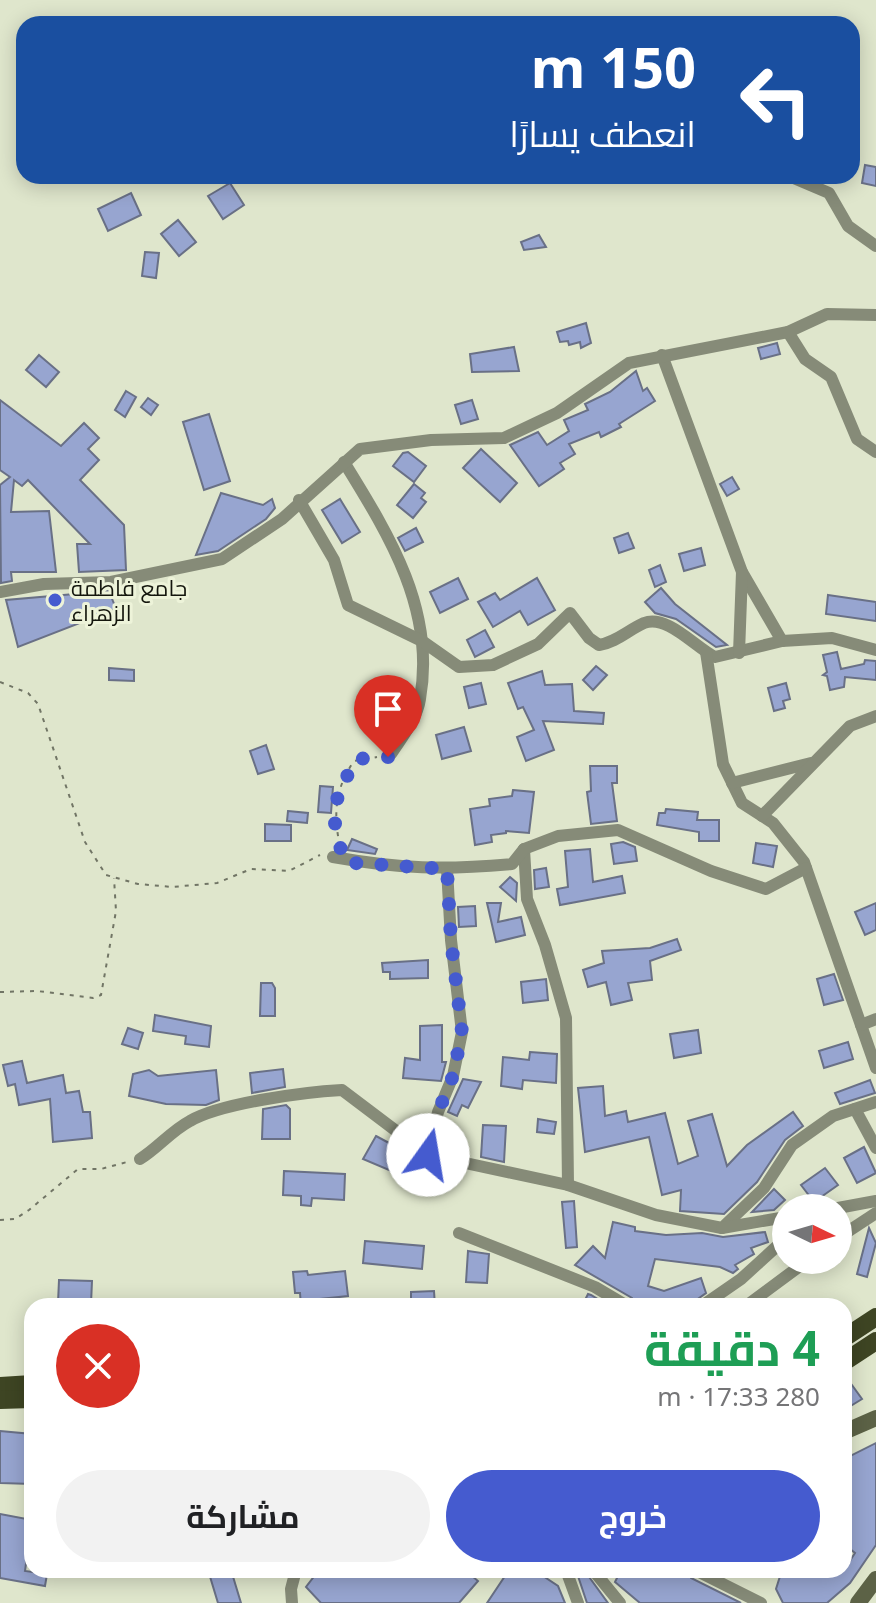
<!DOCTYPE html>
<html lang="ar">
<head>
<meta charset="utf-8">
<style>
	:root { --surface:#fff; --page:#f2f2f2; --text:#202124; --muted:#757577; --accent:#455bcf }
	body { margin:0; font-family:"Noto Sans",Cairo,sans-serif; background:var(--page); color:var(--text); direction:rtl; height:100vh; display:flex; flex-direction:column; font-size:30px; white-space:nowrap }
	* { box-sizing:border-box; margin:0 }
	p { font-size:26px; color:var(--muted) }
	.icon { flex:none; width:44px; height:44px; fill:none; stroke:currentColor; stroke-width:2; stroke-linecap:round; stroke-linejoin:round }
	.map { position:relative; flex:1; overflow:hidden; direction:ltr }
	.details { position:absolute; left:24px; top:1298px; width:828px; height:280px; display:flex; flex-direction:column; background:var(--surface); border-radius:24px; box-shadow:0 4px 20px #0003; direction:rtl }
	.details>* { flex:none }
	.hud { position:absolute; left:16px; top:16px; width:844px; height:168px; border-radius:24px; box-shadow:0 4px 20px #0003; direction:rtl; background:#1a4fa0; color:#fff; overflow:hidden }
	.needle { width:52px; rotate:95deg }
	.tools { position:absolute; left:772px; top:1194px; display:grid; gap:16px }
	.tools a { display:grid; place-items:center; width:80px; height:80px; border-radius:50%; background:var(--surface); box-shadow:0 4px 20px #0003; font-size:40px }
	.pin { position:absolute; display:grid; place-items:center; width:68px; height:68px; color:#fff; margin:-82px -34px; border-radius:50% 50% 50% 0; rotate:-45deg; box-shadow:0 0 8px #0007 }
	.pin .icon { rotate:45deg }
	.me { position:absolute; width:88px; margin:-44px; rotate:13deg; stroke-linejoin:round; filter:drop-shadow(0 0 6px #0008) }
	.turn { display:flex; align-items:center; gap:28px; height:168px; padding:0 32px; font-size:36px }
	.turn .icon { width:104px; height:104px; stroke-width:2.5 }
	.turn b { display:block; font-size:56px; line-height:68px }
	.round { display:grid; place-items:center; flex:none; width:84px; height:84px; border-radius:42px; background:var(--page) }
	.overview { display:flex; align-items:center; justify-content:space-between; height:136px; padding:0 32px }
	h1 { font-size:48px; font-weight:700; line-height:60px; color:#1e9e55 }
	.button { display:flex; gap:16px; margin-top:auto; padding:16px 32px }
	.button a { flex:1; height:92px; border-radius:48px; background:var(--accent); color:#fff; font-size:32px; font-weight:700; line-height:92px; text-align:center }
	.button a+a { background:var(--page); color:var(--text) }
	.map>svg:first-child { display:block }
</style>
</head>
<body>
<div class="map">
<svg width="876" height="1603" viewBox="0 0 876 1603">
	<rect width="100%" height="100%" fill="#dfe6cc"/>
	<g fill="#97a5d0" stroke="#697086" stroke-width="2">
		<path d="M865 165 876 167V186L862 183Z"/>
		<path d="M230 183 244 205 223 219 208 196Z"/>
		<path d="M131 193 141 215 108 231 98 209Z"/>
		<path d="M178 220 196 242 179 256 161 234Z"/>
		<path d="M539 235 546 247 524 250 521 242Z"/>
		<path d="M145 252 159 253 156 278 142 276Z"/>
		<path d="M586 323 591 343 581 348 580 342 569 345 568 341 560 342 557 332Z"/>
		<path d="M777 343 780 354 761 359 758 348Z"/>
		<path d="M514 347 519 371 472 372 470 354Z"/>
		<path d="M39 355 59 372 46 387 26 370Z"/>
		<path d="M636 371 643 391 647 388 655 401 619 424 621 427 601 437 599 432 569 444 575 454 560 463 564 469 539 486 510 445 538 432 547 445 569 431 564 420 588 410 585 404 610 392Z"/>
		<path d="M126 391 136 397 125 417 115 410Z"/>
		<path d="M148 398 158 405 151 415 141 407Z"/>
		<path d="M0 400 61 446 84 423 99 438 88 449 99 460 80 480 124 525 126 570 79 572 77 544H90L28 480 22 486 14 480 11 512 49 511 56 572H11L12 581 1 583 0 485 10 477 0 470Z"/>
		<path d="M472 400 478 419 461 424 455 405Z"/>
		<path d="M209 414 230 481 204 490 183 422Z"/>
		<path d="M481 449 517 483 500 502 463 468Z"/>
		<path d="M408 452 426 466 414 482 393 466 403 453Z"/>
		<path d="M732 477 739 489 727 496 720 484Z"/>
		<path d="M414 484 425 493 421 498 426 502 413 518 397 505Z"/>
		<path d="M221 493 263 505 272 499 275 508 266 519 218 551 196 555Z"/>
		<path d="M340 499 360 532 342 543 322 510Z"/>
		<path d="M416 528 423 542 405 551 398 538Z"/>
		<path d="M628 533 634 548 619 553 614 538Z"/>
		<path d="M701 548 705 565 684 571 679 554Z"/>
		<path d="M660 565 666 582 655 587 649 570Z"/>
		<path d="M458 578 468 599 440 613 430 592Z"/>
		<path d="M537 578 555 610 528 625 520 611 493 627 478 602 495 593 500 600Z"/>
		<path d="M661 588 675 604 727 645 716 647 676 619 655 613 645 602Z"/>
		<path d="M109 591 116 609 18 647 6 600Z"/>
		<path d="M828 595 876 602V621L826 614Z"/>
		<path d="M485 630 494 647 475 657 467 640Z"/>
		<path d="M837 652 841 669 864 664 865 660 876 661V680L845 677 844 687 830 690 827 676 823 675 827 672 823 655Z"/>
		<path d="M596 666 607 675 593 690 583 680Z"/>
		<path d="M109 668 134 670V681L109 680Z"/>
		<path d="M542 671 545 685 572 684 574 711 604 713 603 724 543 721 554 750 526 761 517 737 534 730 523 707 518 709 508 683Z"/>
		<path d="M481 683 486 704 469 708 464 687Z"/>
		<path d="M786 683 790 699 783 701 785 708 774 711 768 688Z"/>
		<path d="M464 727 471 751 442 759 436 735Z"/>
		<path d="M266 745 274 769 258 774 250 751Z"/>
		<path d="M590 766H617V783H612L617 821 591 824 587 792 591 791Z"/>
		<path d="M320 786 333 787 331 813 318 812Z"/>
		<path d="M513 790 534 792 529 833 506 831V833L491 835 492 842 475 845 470 809 490 806 489 799 512 796Z"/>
		<path d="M666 809 698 812 697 820H719V841H699V832L657 825 659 813H665Z"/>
		<path d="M288 811 308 813 307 823 287 821Z"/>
		<path d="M265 824 291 825V841H265Z"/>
		<path d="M352 839 377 849 375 854 347 850Z"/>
		<path d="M623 842 635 847 637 861 614 864 611 844Z"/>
		<path d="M756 843 777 846 773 867 753 863Z"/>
		<path d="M590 849 593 882 622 876 625 893 560 905 557 889 568 887 565 851Z"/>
		<path d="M546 868 549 887 535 889 534 870Z"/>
		<path d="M510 877 517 883 516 901 500 887Z"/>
		<path d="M487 903H501L498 922 521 917 525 935 496 942Z"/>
		<path d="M876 903V930L865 935 855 912Z"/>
		<path d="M475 906 476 926 459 927 458 907Z"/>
		<path d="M677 939 681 950 650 961 652 980 628 983 632 1000 611 1005 606 982 588 987 583 970 604 963 602 951 650 948Z"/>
		<path d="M428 960V978L390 979V972H383L382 963Z"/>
		<path d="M834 974 843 1000 824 1005 817 979Z"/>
		<path d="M546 979 548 1000 523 1003 521 982Z"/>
		<path d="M261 983H272L275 988V1016H260Z"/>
		<path d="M155 1015 211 1026 209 1047 185 1044 186 1036 153 1031Z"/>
		<path d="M442 1025V1062H446L441 1081 403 1078 405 1058 420 1060V1026Z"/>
		<path d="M128 1028 143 1033 138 1049 122 1044Z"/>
		<path d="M698 1030 701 1053 674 1058 670 1034Z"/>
		<path d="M848 1042 853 1059 824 1068 819 1051Z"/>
		<path d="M530 1052 557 1054 556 1083 523 1080 522 1089 501 1086 503 1057 529 1060Z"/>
		<path d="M22 1061 27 1083 63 1075 66 1093 79 1091 83 1112H90L92 1138 53 1142 50 1099 19 1105 15 1084 8 1086 3 1065Z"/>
		<path d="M283 1069 285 1087 252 1093 250 1073Z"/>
		<path d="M149 1070 158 1076 216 1070 219 1100 206 1105 166 1104 129 1096 133 1074Z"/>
		<path d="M463 1079 481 1082 468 1108 462 1105 457 1116 448 1112Z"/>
		<path d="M870 1080 875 1093 840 1104 835 1093Z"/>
		<path d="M603 1086 605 1116 626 1111 628 1122 665 1113 678 1164 698 1156 688 1121 712 1114 727 1166 747 1145 793 1112 803 1126 785 1140 757 1182 724 1214 680 1211 681 1190 662 1195 649 1137 585 1152 578 1088Z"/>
		<path d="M286 1105 290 1109V1139H262L263 1109Z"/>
		<path d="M538 1119 556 1122 554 1134 537 1132Z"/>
		<path d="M483 1125 506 1126 504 1162 481 1157Z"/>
		<path d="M376 1136 430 1165 422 1184 363 1159Z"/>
		<path d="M864 1147 876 1173 857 1183 844 1158Z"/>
		<path d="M825 1168 838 1185 814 1202 801 1185Z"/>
		<path d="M284 1171 345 1174 344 1200 312 1198 311 1206 301 1205V1196L283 1195Z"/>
		<path d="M774 1189 785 1200 774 1210 752 1212Z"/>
		<path d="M574 1201 577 1247 566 1248 562 1202Z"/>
		<path d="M613 1222 635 1227V1231L666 1235 702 1233 723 1237 765 1232 768 1242 751 1248 754 1254 735 1265 738 1269 733 1273 720 1267 655 1259 648 1286 664 1291 701 1278 706 1293 688 1306H637L632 1298 575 1265 593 1246 605 1258Z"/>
		<path d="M869 1228 876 1243 867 1277 857 1274Z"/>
		<path d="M365 1241 424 1246 422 1269 363 1263Z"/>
		<path d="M468 1251 489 1254 487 1283 466 1282Z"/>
		<path d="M307 1271 308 1275 345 1271 348 1296 311 1300V1306H301L300 1293H295L293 1272Z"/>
		<path d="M59 1280 92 1281 91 1304 58 1303Z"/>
		<path d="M434 1291 435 1306H411V1292Z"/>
		<path d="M588 1294 591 1295 609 1306H582Z"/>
		<path d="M844 1374 862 1399 844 1410Z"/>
		<path d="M0 1431 32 1434V1484L0 1483Z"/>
		<path d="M876 1443V1545L850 1583 827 1603H783L776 1589 782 1570H844L855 1553 844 1544V1459Z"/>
		<path d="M0 1514 32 1520 25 1571 47 1574 45 1586 0 1578Z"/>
		<path d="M208 1570H231L241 1603H218Z"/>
		<path d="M319 1570H465L478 1581 459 1603H321L306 1587Z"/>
		<path d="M509 1570H534L558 1586 565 1603H487Z"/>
		<path d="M576 1570H584L608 1603H587Z"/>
		<path d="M621 1570H686L691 1578 741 1603H640L615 1582Z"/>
	</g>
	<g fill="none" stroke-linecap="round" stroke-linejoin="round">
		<g stroke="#717565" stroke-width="2" stroke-dasharray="4 6" stroke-linecap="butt">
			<path d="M0 682 28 693 38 704 85 842 106 875 138 884 172 887 217 883 251 869 289 871 320 855"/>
			<path d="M340 846C333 815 335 788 354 761L377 757"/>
			<path d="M0 992 37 991 93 998 101 995 116 911 114 878"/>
			<path d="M0 1220 15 1219 29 1210 78 1169H101L127 1162"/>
		</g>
		<g stroke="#868b78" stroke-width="12">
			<path d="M789 176 829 193 848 226 876 246"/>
			<path d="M788 332 805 359 831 377 857 439 876 452"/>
			<path d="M662 355 742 572 782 641"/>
			<path d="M344 462C389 535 436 610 420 699 417 719 402 737 391 754"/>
			<path d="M299 500 334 560 348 605 422 641 459 667 493 665 538 644 570 613 589 638 599 645C617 642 628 630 644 623 667 614 695 647 715 657L782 641 832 638 876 650"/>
			<path d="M0 592 44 584 111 582 222 559 282 519 360 449 431 440 504 438 557 413 629 363 788 332 827 314 876 315"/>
			<path d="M706 652 723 764 742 803 773 823 804 862 876 1068"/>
			<path d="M739 653 742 572"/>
			<path d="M732 783 811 763"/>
			<path d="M762 816 850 726 876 716"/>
			<path d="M524 849 527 899 545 945 566 1018 568 1185"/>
			<path d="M333 857C401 869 443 870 512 864L524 849 558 836 618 830 711 871 766 889 806 868"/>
			<path d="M861 1025 876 1019"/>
			<path d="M855 1109 876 1148"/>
			<path d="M428 1155 438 1112 453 1076 462 1032 451 940 447 869"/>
			<path d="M140 1159C158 1148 171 1131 190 1121 221 1103 305 1092 342 1090L428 1155 568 1185 656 1215 722 1228 764 1188 792 1145 833 1116 876 1102"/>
			<path d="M838 1208 876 1201"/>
			<path d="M722 1228 786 1217"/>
			<path d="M459 1233 595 1287 627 1306"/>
			<path d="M838 1238 876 1213"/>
			<path d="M702 1306 741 1279 786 1238"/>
			<path d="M746 1306 808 1260"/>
			<path d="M566 1570 578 1603"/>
			<path d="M593 1570 620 1603"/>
			<path d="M695 1570 761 1603"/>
			<path d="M292 1603 291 1589 296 1570"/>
		</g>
		<g stroke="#5c6246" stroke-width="16">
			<path d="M844 1432 876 1418"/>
			<path d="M858 1603 876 1579"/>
		</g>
		<g stroke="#3e4523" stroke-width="18">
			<path d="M844 1338 876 1317"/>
			<path d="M844 1362 876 1341"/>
			<path d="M0 1386 32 1384"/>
			<path d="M0 1400 32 1399"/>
		</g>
	</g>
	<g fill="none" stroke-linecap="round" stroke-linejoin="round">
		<path stroke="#455bcf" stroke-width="14" stroke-dasharray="0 25.2" d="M388 757 357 759 338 792 335 824 343 859 354 863 447 869 451 940 462 1032 453 1076 438 1112 428 1155"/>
	</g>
	<circle fill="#455bcf" stroke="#edf3d9" stroke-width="3" cx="55" cy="600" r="8"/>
	<g text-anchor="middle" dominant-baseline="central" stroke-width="6" stroke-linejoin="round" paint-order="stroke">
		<g font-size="22" fill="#14160d" stroke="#edf3d9" text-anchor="start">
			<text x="71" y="587">جامع فاطمة<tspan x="71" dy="25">الزهراء</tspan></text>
		</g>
	</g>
</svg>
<div class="tools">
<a><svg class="needle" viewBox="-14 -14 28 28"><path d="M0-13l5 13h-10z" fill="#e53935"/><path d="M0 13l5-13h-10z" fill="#757577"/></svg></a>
</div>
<div class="pin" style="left:388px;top:757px;background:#d93025"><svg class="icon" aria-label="arrive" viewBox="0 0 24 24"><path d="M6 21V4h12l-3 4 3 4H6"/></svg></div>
<svg class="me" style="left:428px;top:1155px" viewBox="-20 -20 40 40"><circle r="19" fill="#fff"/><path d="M0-13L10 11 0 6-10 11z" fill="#455bcf"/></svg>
<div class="hud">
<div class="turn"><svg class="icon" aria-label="left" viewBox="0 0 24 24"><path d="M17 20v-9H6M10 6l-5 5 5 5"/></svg><div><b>150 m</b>انعطف يسارًا</div></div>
</div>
<section class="details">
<div class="overview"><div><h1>4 دقيقة</h1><p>280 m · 17:33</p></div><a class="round" style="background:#d93025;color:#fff"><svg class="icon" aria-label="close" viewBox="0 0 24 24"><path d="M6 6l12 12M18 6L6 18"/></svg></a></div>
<div class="button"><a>خروج</a><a>مشاركة</a></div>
</section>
</div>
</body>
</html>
